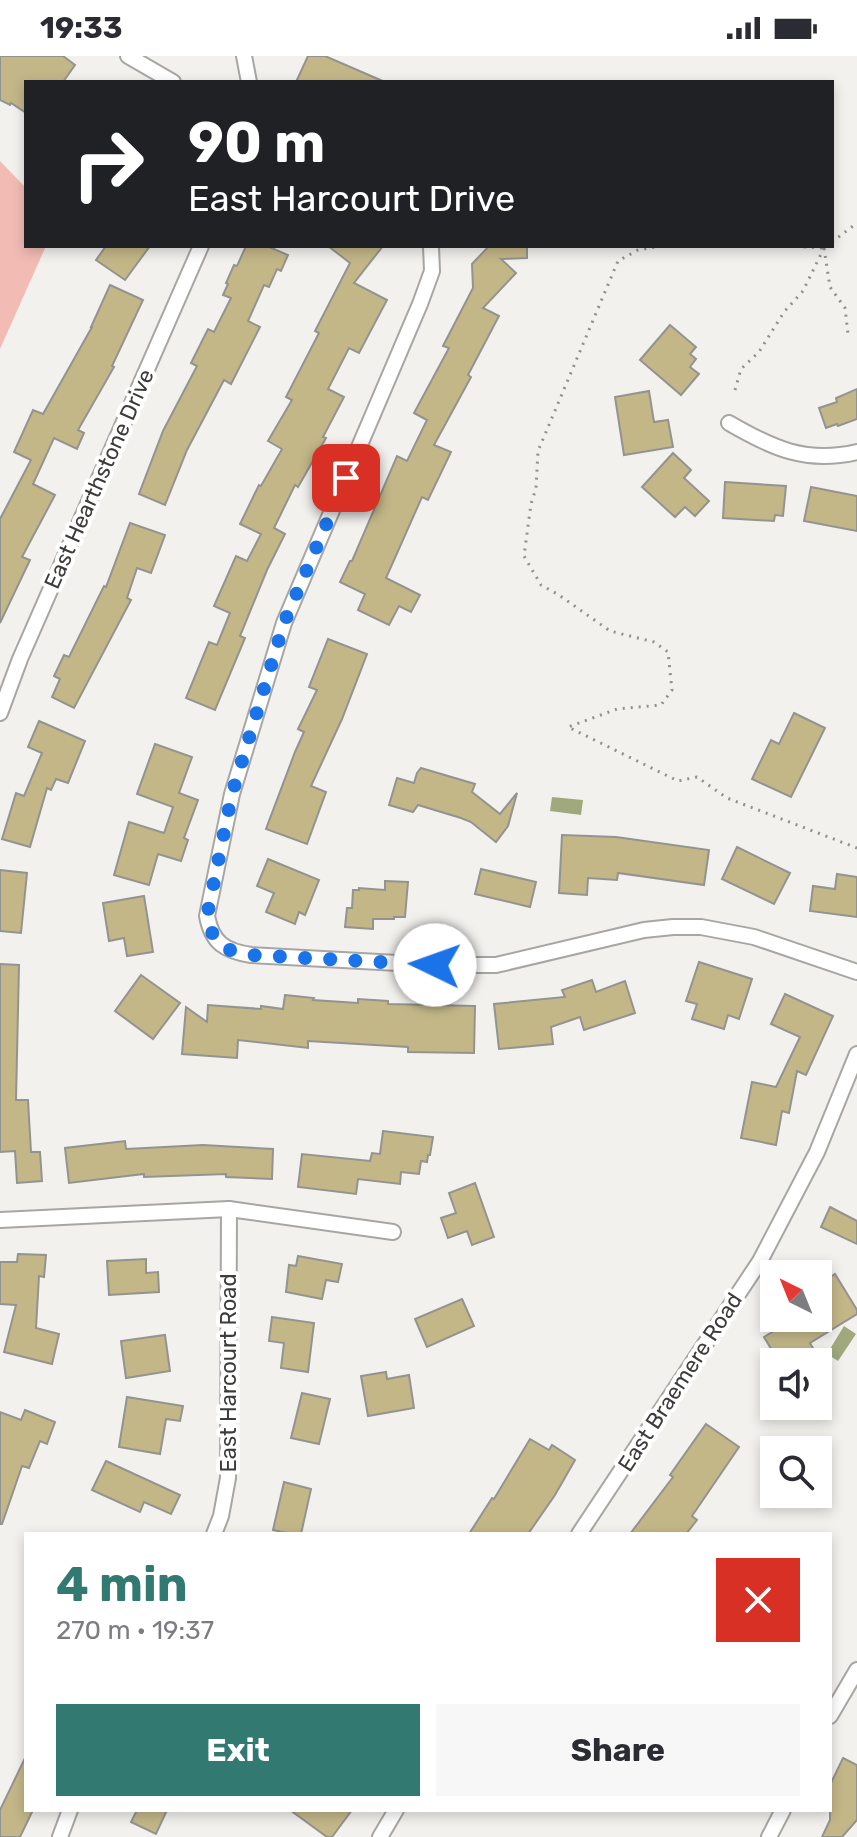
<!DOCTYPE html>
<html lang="en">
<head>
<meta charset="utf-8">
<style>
	:root { --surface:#fff; --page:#f7f7f7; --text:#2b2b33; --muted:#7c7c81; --accent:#327972 }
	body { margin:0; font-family:Rubik,sans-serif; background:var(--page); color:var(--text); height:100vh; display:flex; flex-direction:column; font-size:30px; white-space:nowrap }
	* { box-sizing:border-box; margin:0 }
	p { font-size:26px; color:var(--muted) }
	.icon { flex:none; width:44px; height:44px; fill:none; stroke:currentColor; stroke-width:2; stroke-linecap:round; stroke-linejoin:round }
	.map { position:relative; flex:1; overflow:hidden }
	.side { position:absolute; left:24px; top:1476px; width:808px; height:280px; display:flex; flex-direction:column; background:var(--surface); border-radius:0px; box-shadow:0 4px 12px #0003 }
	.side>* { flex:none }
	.banner { position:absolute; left:24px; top:24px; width:810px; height:168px; border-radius:0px; box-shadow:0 4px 12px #0003; background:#202124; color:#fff; overflow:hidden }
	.needle { width:52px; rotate:317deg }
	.tools { position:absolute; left:760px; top:1204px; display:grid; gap:16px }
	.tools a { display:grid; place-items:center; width:72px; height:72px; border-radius:0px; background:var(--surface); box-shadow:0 4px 12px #0003; font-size:40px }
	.pin { position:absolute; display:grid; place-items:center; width:68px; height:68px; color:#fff; margin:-34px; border-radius:16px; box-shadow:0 4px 12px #0006 }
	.me { position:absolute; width:88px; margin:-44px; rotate:273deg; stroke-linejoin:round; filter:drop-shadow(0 0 6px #0008) }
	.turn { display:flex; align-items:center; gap:28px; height:168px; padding:0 32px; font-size:36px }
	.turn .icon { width:104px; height:104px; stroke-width:2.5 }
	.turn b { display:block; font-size:56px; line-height:68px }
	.round { display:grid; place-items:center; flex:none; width:84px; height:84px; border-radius:0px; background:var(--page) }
	.head { display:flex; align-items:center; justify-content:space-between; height:136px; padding:0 32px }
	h1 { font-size:48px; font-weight:700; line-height:60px; color:var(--accent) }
	.button { display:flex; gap:16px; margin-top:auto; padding:16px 32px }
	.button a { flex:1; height:92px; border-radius:0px; background:var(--accent); color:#fff; font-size:32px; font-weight:700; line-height:92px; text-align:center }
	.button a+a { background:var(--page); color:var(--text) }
	.status { display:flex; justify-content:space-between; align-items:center; height:56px; padding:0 40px; background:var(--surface); direction:ltr }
	.status svg { height:22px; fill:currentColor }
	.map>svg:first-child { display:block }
</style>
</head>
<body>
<div class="status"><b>19:33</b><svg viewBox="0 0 49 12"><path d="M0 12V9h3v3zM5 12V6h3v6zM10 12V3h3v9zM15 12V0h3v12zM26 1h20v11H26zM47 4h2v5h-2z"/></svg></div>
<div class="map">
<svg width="857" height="1781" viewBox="0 0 857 1781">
	<rect width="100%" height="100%" fill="#f3f1ee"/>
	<path fill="#f2bcb5" d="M0 105 26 132V190H46L0 293Z"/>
	<g fill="#9fa97c">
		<path d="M552 741 583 744 581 759 550 755Z"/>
		<path d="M844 1270 856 1278 838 1305 827 1298Z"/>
	</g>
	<g fill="#c3b788" stroke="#939390" stroke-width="2">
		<path d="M0 0H63L75 9 63 26H26V57L11 47 10 49 0 44Z"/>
		<path d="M308 0H325L385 26H296Z"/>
		<path d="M106 190H150L125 224 96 204Z"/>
		<path d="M246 190H267L288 199 281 215 277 213 269 231 264 229 248 265 260 271 231 328 224 324 187 394 165 449 139 438 163 375 197 310 191 307 208 273 214 276 231 242 223 239 228 228 226 227 234 209 237 210Z"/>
		<path d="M328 190H383L354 227 387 244 359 297 349 292 328 333 344 341 323 381 326 382 298 431 295 429 274 472 285 478 267 514 240 580 245 582 215 654 186 642 209 586 217 589 230 557 214 550 236 500 247 505 261 478 240 468 259 429 261 430 282 393 268 385 292 344 286 341 319 277 315 275 350 207Z"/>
		<path d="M489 190H527V202L501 203 516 217 483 252 499 260 468 319 471 321 434 389 451 396 428 444 422 441 386 522 420 539 411 556 399 550 389 569 358 554 365 538 340 526 350 505H352L397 400 407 405 427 364 414 357 449 292 443 290 473 232 472 208Z"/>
		<path d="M110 229 143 244 112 310 114 311 78 374 84 377 77 393 54 382 33 428 55 439 22 501 30 504 0 567V463L31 404 14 396 33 354 43 358 92 271H91Z"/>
		<path d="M670 269 696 291 690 298 696 303 690 311 699 318 681 339 640 304Z"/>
		<path d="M857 333V363L838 370 837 368 826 372 819 352 837 346 836 342Z"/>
		<path d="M649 335 654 366 668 364 673 391 624 399 615 341Z"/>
		<path d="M673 397 691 414 684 422 709 445 695 460 685 451 675 461 642 431Z"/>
		<path d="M725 426 786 430 783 460 775 459 774 465 723 462Z"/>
		<path d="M811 431 857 440V475L804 465Z"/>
		<path d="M130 467 165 479 151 517 137 512 127 542 131 544 74 652 52 641 60 623 54 620 64 599 69 601 104 530 106 531Z"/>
		<path d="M328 583 367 598 342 663 311 730 326 736 307 788 266 773 295 696 304 676 298 673 317 634 309 631Z"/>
		<path d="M794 657 825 672 791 741 752 723 771 684 779 688Z"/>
		<path d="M39 665 85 685 68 727 56 723 51 734 47 732 30 791 2 783 16 737 24 740 42 697 28 691Z"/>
		<path d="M155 688 192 701 179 737 198 744 184 782 188 784 181 805 158 798 149 829 114 819 129 766 164 777 173 751 137 738Z"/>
		<path d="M421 712 475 728 472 736 500 758 517 737 508 770 496 786 471 766 461 762 418 749 413 756 389 749 397 722 414 727 417 717Z"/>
		<path d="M562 779 616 781 709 794 704 829 618 817 617 824 588 822 587 839 559 837Z"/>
		<path d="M737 791 790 817 774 848 722 823Z"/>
		<path d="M268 803 319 824 305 859 299 856 295 868 266 856 274 837 257 830Z"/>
		<path d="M481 813 536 826 530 851 475 838Z"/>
		<path d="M0 814 27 817 21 877 0 875Z"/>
		<path d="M837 818 857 821V861L810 855 813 830 835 833Z"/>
		<path d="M385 825 408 826 405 861H394V863H373V873L345 871 347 852H352L353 834H359V832L385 834Z"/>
		<path d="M144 840 153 896 127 900 124 882 109 885 103 847Z"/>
		<path d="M699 906 752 923 739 963 728 959 724 973 692 963 697 948 686 945Z"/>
		<path d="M0 908 19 909 16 1044H28L31 1096H40L42 1125 17 1127 15 1095 0 1096Z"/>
		<path d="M141 919 180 947 153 983 115 955Z"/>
		<path d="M592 924 596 936 625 925 635 957 584 974 580 961 551 971 553 988 499 993 494 948 565 941 562 934Z"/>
		<path d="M785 938 833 960 806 1019 797 1015 789 1057 782 1055 776 1089 741 1082 752 1026 776 1031 800 981 771 968Z"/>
		<path d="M285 939 314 942 313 944 358 947V943L388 945V948L475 950 474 997 408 996V991L308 985V992L238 984 237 1002 182 998 186 951 207 966 208 949 261 953V950L283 953Z"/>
		<path d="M383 1075 433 1081 430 1099H428L427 1106 421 1105 419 1118 401 1116 400 1128 358 1123 356 1138 298 1131 302 1098 370 1105 372 1097 380 1098Z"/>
		<path d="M125 1085 126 1093 203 1089 273 1093 272 1123 226 1121V1118L144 1121V1118L69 1127 65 1092Z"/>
		<path d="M475 1127 494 1181 472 1189 467 1175 448 1182 441 1162 456 1157 449 1137Z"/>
		<path d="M830 1151 857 1165V1188L821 1171Z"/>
		<path d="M18 1198 46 1199 44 1221 39 1220 36 1272 59 1278 52 1308 4 1296 16 1249 0 1248V1206H17Z"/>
		<path d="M298 1200 342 1208 338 1226 326 1224 322 1243 286 1236 289 1209 296 1210Z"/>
		<path d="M146 1203V1217L158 1216 159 1236 109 1239 107 1205Z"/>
		<path d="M835 1218 857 1254V1258L810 1287 821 1306H779L764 1281 795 1262H818V1229Z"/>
		<path d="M462 1243 474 1270 427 1291 415 1263Z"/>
		<path d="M272 1261 314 1267 308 1316 281 1312 284 1287 269 1285Z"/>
		<path d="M165 1279 170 1315 126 1322 121 1285Z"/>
		<path d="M386 1316 387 1323 409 1319 414 1352 368 1360 361 1320Z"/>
		<path d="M302 1337 330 1343 319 1388 291 1382Z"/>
		<path d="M127 1341 183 1350 180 1365 166 1363 160 1398 119 1391Z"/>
		<path d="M25 1354 55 1366 47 1388 40 1385 29 1412 22 1410 2 1468H0V1356L21 1364Z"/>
		<path d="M706 1368 739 1391 692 1460 697 1464 686 1478H630L673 1421 670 1419Z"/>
		<path d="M530 1383 549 1394 552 1389 575 1404 555 1439 528 1478H469L492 1442 494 1443Z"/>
		<path d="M106 1405 180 1439 171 1458 144 1446 140 1456 92 1434Z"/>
		<path d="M284 1426 311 1433 301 1478H291L273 1474Z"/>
		<path d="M26 1700V1754H33L20 1781H0V1754Z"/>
		<path d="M843 1702 857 1709V1764L842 1781H822L830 1764V1729Z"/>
		<path d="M137 1754H167L156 1778 131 1766Z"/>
		<path d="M290 1754H352L332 1781H327Z"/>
	</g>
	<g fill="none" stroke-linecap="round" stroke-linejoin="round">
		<g stroke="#a8a6a3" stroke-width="18">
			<g id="minor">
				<path d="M128 0 173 26"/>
				<path d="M244 0 249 26"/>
				<path d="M431 190 432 215 420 248 284 567 232 738 207 860C212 887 225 895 251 899L435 909H496L644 874 673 871H701L754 881 857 916"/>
				<path d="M729 367C772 392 806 408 857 396"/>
				<path d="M0 657 20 603 201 190"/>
				<path d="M0 1164 229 1153 393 1176"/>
				<path d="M214 1478 221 1460 228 1422 229 1153"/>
				<path d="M579 1478 760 1205 817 1096 857 998"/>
				<path d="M830 1660 857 1614"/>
				<path d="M60 1781 70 1754"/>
				<path d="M380 1781 396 1754"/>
				<path d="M769 1781 783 1754"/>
			</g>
		</g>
		<g stroke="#92908e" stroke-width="3" stroke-dasharray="2 6" stroke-linecap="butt">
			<path d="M832 186 857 167"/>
			<path d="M662 190 638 194 618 205 538 395 536 432 531 448 524 500 541 529 559 539 610 575 654 586 668 596 672 634 661 649 617 653 568 671 678 725 697 721 727 742 857 792"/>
			<path d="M788 190 824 192 827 190"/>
			<path d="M824 192 830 231 845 252 848 278"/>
			<path d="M735 334 741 313 759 296 784 256 803 235 824 192"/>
		</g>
		<use href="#minor" stroke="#fff" stroke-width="14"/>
	</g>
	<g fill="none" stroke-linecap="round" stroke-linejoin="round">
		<path stroke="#1a73e8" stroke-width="14" stroke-dasharray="0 25.2" d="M346 422 284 567 232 738 207 860C212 887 225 896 251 899L435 909"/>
	</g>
	<g text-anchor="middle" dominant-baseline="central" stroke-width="8" stroke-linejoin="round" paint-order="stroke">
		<g font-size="22" fill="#3d3c3b" stroke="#fff">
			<text transform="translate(99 423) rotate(-66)">East Hearthstone Drive</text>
			<text transform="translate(228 1317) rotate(-90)">East Harcourt Road</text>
			<text transform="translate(680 1326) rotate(-57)">East Braemere Road</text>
		</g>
	</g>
</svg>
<div class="tools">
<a><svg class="needle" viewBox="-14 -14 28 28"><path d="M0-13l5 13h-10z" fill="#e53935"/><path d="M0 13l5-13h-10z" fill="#7c7c81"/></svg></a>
<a><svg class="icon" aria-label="sound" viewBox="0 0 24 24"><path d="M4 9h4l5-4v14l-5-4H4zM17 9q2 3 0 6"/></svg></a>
<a><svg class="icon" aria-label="search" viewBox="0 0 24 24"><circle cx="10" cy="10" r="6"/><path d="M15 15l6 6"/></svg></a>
</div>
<div class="pin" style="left:346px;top:422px;background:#d93025"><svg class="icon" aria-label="arrive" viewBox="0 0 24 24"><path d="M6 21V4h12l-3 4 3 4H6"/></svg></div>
<svg class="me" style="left:435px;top:909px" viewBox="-20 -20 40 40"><circle r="19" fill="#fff"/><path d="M0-13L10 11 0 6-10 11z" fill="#1a73e8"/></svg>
<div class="banner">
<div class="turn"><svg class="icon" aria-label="right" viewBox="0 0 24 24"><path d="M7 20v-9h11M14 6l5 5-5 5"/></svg><div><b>90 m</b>East Harcourt Drive</div></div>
</div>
<section class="side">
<div class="head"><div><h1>4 min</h1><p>270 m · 19:37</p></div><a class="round" style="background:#d93025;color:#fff"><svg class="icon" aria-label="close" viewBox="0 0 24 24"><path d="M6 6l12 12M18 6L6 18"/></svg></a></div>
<div class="button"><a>Exit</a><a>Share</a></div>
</section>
</div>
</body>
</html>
